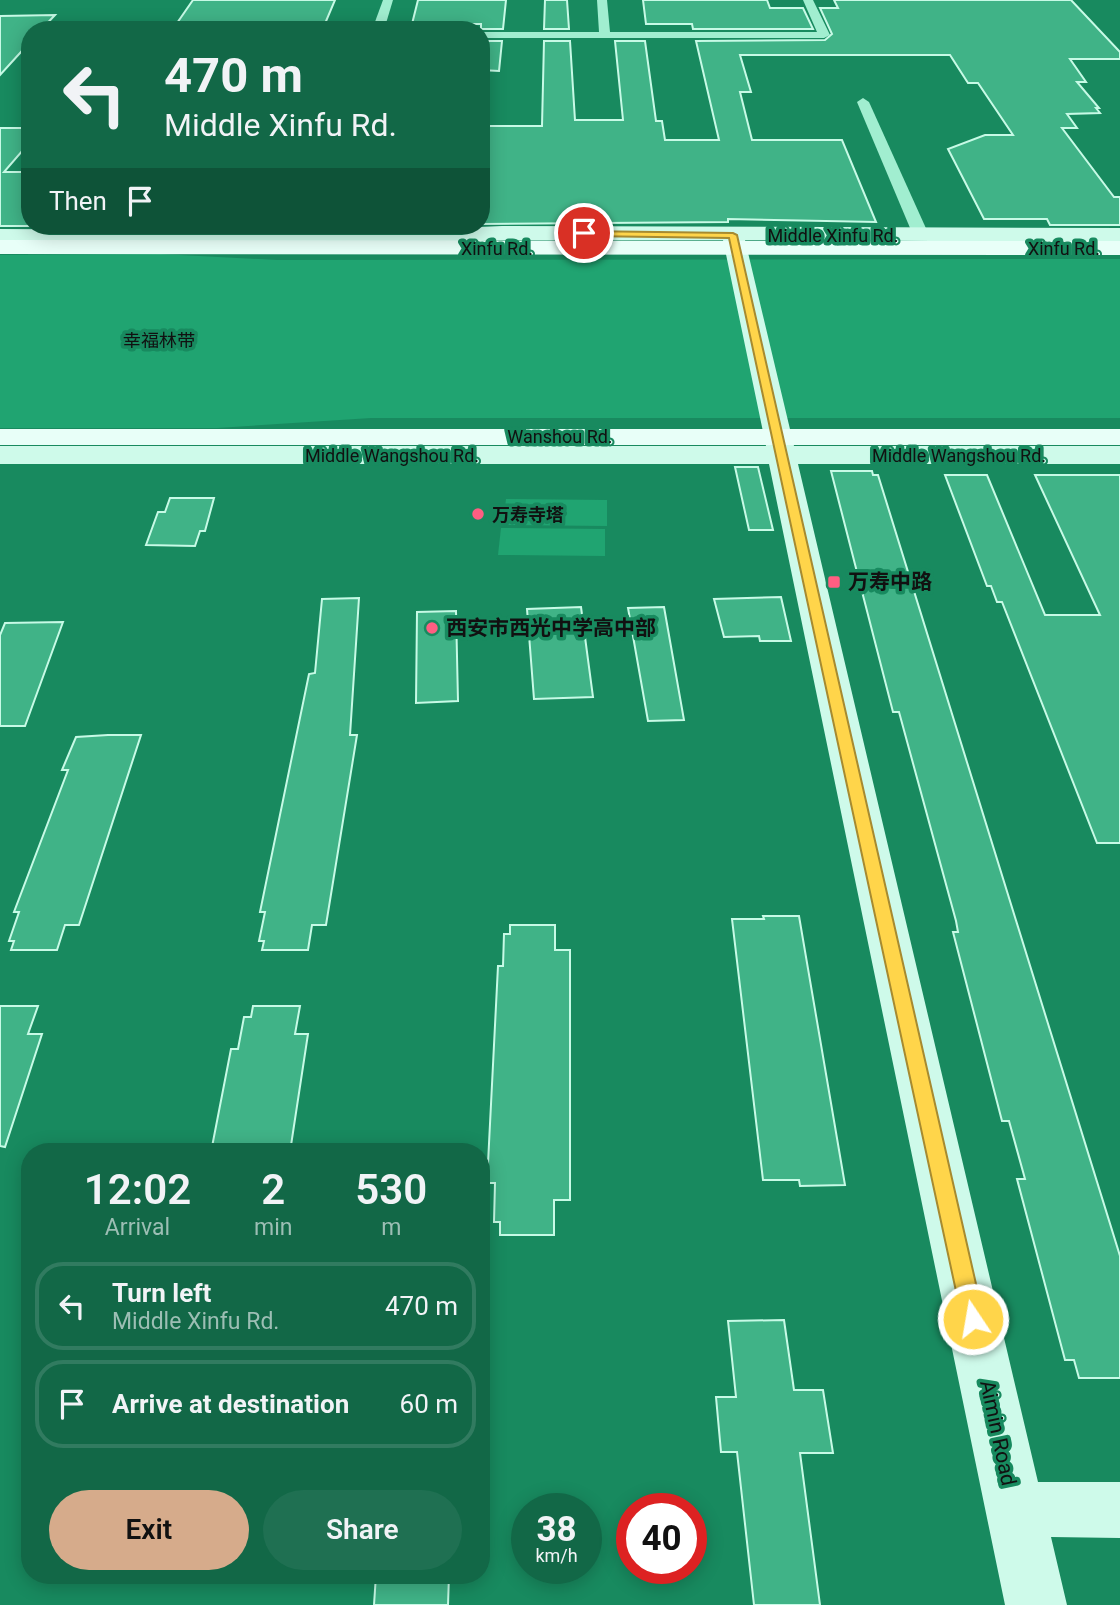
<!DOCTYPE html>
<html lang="en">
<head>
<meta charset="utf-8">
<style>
	:root { --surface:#126847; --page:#1f7052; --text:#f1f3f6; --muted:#9cbeb4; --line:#317b60; --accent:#d6ab8b }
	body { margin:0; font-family:Roboto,"Noto Sans SC",sans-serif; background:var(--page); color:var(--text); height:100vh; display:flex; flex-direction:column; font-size:26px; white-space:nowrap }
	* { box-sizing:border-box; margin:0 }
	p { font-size:23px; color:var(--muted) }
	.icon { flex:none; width:38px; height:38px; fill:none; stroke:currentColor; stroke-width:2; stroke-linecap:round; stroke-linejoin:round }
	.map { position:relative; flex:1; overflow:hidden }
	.panel { position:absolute; left:21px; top:1143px; width:469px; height:441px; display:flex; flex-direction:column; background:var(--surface); border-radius:28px; box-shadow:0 4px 18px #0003 }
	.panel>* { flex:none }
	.top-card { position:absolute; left:21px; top:21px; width:469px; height:214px; border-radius:28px; box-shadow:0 4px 18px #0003; background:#126847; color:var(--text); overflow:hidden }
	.speed { position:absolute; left:511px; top:1493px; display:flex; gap:14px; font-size:35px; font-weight:700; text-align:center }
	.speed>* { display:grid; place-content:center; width:91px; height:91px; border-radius:50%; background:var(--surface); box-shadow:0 4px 18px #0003; line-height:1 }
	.speed small { font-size:18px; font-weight:400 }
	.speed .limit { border:10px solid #d22; background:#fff; color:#111 }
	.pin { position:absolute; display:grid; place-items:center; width:60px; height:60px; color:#fff; margin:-30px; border:4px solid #fff; border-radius:50%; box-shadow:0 2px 7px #0007 }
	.me { position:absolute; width:77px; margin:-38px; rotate:348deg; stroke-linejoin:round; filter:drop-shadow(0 0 5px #0008) }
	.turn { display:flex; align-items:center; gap:24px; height:147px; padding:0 28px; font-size:32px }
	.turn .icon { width:91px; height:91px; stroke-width:2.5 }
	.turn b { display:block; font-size:49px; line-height:60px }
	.then { display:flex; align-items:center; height:66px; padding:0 28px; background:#0003; gap:14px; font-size:26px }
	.eta { display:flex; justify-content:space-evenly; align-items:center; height:119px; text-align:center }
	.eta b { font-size:42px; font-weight:600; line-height:49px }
	.primary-button { display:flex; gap:14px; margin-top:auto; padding:14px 28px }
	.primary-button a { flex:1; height:80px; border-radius:42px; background:var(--accent); color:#111; font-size:28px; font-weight:600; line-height:80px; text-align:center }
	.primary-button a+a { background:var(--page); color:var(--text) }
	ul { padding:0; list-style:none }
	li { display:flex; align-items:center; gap:21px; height:88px; margin:0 14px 10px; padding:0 14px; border:4px solid var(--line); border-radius:28px }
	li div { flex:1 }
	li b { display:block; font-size:26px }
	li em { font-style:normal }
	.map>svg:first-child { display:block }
</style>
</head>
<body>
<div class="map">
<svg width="1120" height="1605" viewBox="0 0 1120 1605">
	<rect width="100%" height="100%" fill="#188a5f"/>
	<g fill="#20a471">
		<path d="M161 254 277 260 1120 259V418H371L217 428H0V255Z"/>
		<path d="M506 499 607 500V526L503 525Z"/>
		<path d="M501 528 605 529V556L498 555Z"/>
	</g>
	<g fill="#40b387" stroke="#c7fae6" stroke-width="2">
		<path d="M193 0H335L324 26H175Z"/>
		<path d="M418 0H506L503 29H481V24H412Z"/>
		<path d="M545 0H567L569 29H544Z"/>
		<path d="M643 0H767L770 8H803L813 29H693L692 24H646Z"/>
		<path d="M834 0H1071L1120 52V59H1070L1086 82H1077L1099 108H1096L1100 113 1067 114 1077 128H1062L1114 197H1120V225H1050L1047 219H984L948 149 985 135H1013L978 83H968L950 55H740L751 92H740L752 140H842L876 222 728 219V222L481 224V194L489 126H542L544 41H570L575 120H623L615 41H645L656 121H662L665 140H719L696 41 825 40 832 34 820 8H838Z"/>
		<path d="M55 15 41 30H30V42L0 75V16Z"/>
		<path d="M481 41H502L499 71 481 70Z"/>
		<path d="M0 128H30V142L4 172H30V226H0Z"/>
		<path d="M735 467H758L773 530H749Z"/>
		<path d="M831 471H872L873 475H878L1120 1256V1378H1079L1074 1360H1065L1017 1179H1025L1009 1121H1002L953 932H958L956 921 899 712H893Z"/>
		<path d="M945 475H987L1045 615H1100L1035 475H1120V843H1097L1002 602H997L991 586H987Z"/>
		<path d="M170 498H214L205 531H200L195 546 146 545 158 512H165Z"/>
		<path d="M781 597 791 641H760L759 636 724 637 714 599Z"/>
		<path d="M359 598 350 735H357L326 925H312L308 950H262L264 941H259L265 912H260L309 674 315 673 322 599Z"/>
		<path d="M581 607 593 697 534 699 527 609Z"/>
		<path d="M664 607 684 720 648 721 628 608Z"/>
		<path d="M456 611 458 701 416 703 417 612Z"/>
		<path d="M63 622 25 726H0V635L5 623Z"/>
		<path d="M108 735H141L79 925H65L57 950H11L14 941H9L19 912H14L68 770H62L76 737Z"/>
		<path d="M763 916H799L845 1185 800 1186 799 1180H763L732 919H764Z"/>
		<path d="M510 925H555V950H570V1200H554V1235H500V1222H494L495 1183H487L498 966H503L504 934H510Z"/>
		<path d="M0 1006H38L28 1034H42L5 1147 0 1146Z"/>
		<path d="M253 1006H300L295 1034H308L290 1152H211L231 1049H238L244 1017H251Z"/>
		<path d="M784 1320 794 1390H823L833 1453H800L820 1605H754L737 1452H721L716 1397H736L728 1321Z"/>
		<path d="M376 1575H449L448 1605H374Z"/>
	</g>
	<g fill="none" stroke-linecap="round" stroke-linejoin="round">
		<g fill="#a1eed0" fill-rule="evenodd">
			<path d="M383 0H393L384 30H372Z"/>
			<path d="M597 0H607L610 32H817L803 0H813L830 35 824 38H481V32H599Z"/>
			<path d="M863 98 869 102 929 235 926 238 921 240 913 235 857 102Z"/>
		</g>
		<path fill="#cefaea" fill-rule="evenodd" d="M502 226 1120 228V242L745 240 794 446H1120V464H798L1038 1482H1120V1538L1051 1537 1067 1605H1005L769 464H0V446H766L723 240H502L387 245 0 243V229L387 231Z"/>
		<g fill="#e8fff8" fill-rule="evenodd">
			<path d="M0 240 1120 241V255L0 254Z"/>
			<rect x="0" y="429" width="1120" height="16"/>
		</g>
	</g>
	<path fill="#ffd54a" stroke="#a68a30" stroke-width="2" d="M581 231 733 233 737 235 984 1319 981 1326 973 1329 965 1326 962 1319 729 238 584 236 580 233Z"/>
	<g fill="#ff5e82" stroke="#188a5f" stroke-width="2.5">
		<circle cx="478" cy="514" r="7"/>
		<rect x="827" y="575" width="14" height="14" rx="3.5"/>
		<circle cx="432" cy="628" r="7"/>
	</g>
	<g text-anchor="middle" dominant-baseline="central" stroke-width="7" stroke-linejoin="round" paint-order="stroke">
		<g font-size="18" fill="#111" stroke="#188a5f">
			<text x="833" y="235">Middle Xinfu Rd.</text>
			<text x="497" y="248">Xinfu Rd.</text>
			<text x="1064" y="248">Xinfu Rd.</text>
			<text x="560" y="436">Wanshou Rd.</text>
			<text x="392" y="455">Middle Wangshou Rd.</text>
			<text x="959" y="455">Middle Wangshou Rd.</text>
		</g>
		<g font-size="18" fill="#111" stroke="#188a5f">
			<text x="159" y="340">幸福林带</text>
		</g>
		<g font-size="18" font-weight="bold" fill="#111" stroke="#188a5f" text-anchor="start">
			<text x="492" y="514">万寿寺塔</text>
		</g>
		<g font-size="21" font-weight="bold" fill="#111" stroke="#188a5f" text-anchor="start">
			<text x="848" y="582">万寿中路</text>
			<text x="446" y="628">西安市西光中学高中部</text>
		</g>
		<g font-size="21" fill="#111" stroke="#188a5f">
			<text transform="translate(998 1433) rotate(78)">Aimin Road</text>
		</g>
	</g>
</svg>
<div class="speed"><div>38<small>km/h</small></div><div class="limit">40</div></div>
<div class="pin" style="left:584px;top:233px;background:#d93025"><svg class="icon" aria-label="arrive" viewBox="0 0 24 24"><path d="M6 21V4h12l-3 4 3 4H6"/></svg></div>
<svg class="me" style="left:973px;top:1319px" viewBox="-20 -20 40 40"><circle r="17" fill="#ffd54a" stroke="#fff" stroke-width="3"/><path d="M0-11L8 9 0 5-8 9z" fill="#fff"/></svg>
<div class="top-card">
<div class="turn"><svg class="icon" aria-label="left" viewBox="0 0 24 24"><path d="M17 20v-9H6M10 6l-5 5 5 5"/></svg><div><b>470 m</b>Middle Xinfu Rd.</div></div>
<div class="then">Then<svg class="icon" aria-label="arrive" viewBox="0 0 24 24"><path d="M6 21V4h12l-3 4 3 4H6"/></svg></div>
</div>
<section class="panel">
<div class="eta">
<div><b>12:02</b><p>Arrival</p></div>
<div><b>2</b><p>min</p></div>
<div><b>530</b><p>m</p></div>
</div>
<ul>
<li><svg class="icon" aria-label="left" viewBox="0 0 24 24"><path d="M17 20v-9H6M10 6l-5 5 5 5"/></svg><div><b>Turn left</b><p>Middle Xinfu Rd.</p></div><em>470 m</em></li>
<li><svg class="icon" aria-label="arrive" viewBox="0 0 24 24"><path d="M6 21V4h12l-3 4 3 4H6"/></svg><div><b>Arrive at destination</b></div><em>60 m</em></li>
</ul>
<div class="primary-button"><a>Exit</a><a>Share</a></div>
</section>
</div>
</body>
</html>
